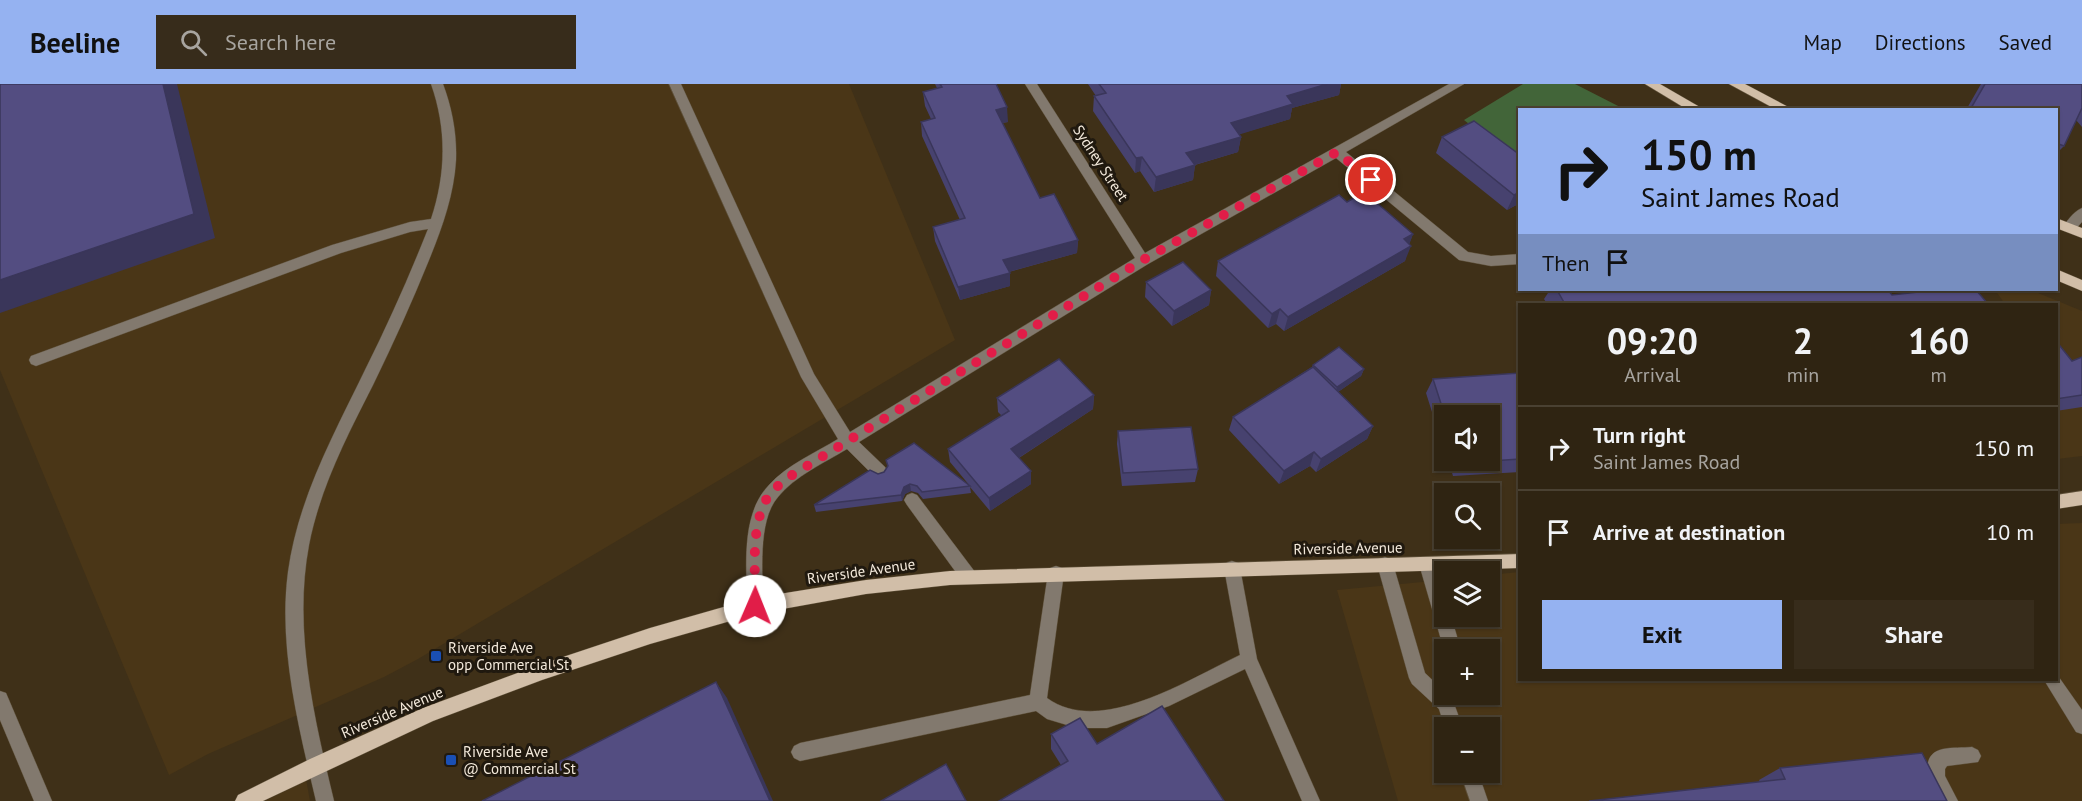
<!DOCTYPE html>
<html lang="en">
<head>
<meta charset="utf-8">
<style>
	:root { --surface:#2f2412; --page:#372c1b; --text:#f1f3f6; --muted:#a7a49f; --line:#4a4132; --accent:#95b2f1 }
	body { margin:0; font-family:"PT Sans",sans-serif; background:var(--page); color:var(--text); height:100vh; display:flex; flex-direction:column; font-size:22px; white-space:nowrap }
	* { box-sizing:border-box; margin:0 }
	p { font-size:20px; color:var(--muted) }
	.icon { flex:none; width:33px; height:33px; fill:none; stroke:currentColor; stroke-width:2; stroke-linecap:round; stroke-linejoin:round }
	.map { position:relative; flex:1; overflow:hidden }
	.drawer { position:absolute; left:1518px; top:219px; width:540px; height:378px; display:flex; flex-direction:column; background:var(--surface); border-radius:0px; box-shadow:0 2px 4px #0004,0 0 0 2px var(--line) }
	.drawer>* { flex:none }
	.hud { position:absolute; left:1518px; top:24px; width:540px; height:183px; border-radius:0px; box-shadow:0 2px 4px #0004,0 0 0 2px var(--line); background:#95b2f1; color:#111; overflow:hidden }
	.buttons { position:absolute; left:1434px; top:321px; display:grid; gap:12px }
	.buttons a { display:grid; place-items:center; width:66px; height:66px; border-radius:0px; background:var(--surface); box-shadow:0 2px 4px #0004,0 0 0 2px var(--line); font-size:30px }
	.pin { position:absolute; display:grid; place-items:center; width:51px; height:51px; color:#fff; margin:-26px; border:3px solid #fff; border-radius:50%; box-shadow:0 2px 6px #0007 }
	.me { position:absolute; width:66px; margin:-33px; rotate:1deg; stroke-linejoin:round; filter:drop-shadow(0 0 4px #0008) }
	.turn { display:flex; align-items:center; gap:21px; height:126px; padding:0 24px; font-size:27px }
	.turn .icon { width:78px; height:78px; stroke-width:2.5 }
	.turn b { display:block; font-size:42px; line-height:51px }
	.then { display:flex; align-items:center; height:57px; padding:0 24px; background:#0003; gap:12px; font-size:22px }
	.eta { display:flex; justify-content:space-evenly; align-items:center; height:102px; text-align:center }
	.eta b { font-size:36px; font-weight:700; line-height:42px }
	.action { display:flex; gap:12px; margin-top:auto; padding:12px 24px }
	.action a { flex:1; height:69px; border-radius:0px; background:var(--accent); color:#111; font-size:24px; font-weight:700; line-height:69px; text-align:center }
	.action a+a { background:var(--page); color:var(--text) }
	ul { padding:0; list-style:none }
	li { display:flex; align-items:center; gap:18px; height:84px; padding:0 24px; border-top:2px solid var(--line) }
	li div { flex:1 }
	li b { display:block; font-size:22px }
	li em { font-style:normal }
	header { display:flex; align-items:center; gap:36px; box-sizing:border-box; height:84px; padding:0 30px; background:var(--accent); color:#111 }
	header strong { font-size:28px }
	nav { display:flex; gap:33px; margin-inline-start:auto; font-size:21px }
	.search { width:420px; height:54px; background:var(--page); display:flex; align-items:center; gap:15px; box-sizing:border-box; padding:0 21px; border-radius:0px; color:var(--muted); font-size:22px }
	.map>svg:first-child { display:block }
</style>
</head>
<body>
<header>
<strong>Beeline</strong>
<div class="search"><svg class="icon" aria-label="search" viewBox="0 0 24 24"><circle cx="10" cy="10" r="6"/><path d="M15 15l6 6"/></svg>Search here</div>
<nav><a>Map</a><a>Directions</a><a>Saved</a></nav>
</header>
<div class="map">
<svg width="2082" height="717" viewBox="0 0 2082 717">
	<rect width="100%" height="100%" fill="#3f3018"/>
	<g fill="#4a3617" fill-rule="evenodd">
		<path d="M0 0H849L955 256 418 575 384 593 208 670 169 691 0 286Z"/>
		<path d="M1995 206H2031L2082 227V372L2057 375 2056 220H2005Z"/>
		<path d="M2082 439V717H1398L1337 506 1444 496V532H1490V491L1519 488 1520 596H2056L2057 440ZM1444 566H1490V610H1444ZM1444 644H1490V688H1444Z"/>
		<path d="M306 695 310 717H265Z"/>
	</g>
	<path fill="#426539" d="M1523 0H1575L1624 25 1520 26 1519 80 1464 36Z"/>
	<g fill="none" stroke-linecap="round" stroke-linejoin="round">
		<g stroke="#5c4e37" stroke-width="1">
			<g id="minor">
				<path d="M431 0H443C452 24 457 50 456 76 454 111 442 144 429 176 412 218 393 260 373 301 347 352 320 404 309 461 293 546 314 634 334 717H316C299 644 278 564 288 488 298 415 333 352 365 286 388 240 409 193 428 145L410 148 341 169 36 282 31 280 29 276 31 272 332 161 410 138 431 135C446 90 447 45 431 0Z"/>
				<path d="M669 0H681L814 290 850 348 1135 174 1025 0H1037L1145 169 1449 0H1464L1346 68 1468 168 1491 172 1520 170V180L1491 182 1459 176 1336 74 1148 180 859 358 885 383 888 388 885 393 880 395 875 393 847 365C824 379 795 392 778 413 757 437 763 491 763 522L761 527 755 530 749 527 747 522C747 484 740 431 769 401 787 381 815 369 838 355L801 293Z"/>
				<path d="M2082 124V138L2074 147H2064L2062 144C2067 137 2074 127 2082 124Z"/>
				<path d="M912 409 917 411 975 488 977 493 975 498 969 500 963 498 907 421 904 416 907 411Z"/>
				<path d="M1385 473 1391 475 1393 480 1425 589 1444 607V610L1452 614 1463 644H1445L1439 625 1412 600 1409 594 1377 480 1379 475Z"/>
				<path d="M1427 473 1433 475C1441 494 1444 512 1444 532H1451L1461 566H1444L1419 480 1421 475Z"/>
				<path d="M1232 477 1238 479 1240 484 1257 575 1320 717H1302L1245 585 1169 622 1107 644H1077L1047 635 1036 627 800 677 794 674 791 668 794 662 800 659 1030 611 1048 489 1050 484 1056 482 1062 484 1064 489 1047 614C1100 653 1189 595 1240 571L1224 484 1226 479Z"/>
				<path d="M2056 589 2082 626V650L2076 648 2044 596H2056Z"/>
				<path d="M0 607 6 609 52 717H34L0 636Z"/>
				<path d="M1972 663 1978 666 1981 672 1978 678 1947 682 1945 685V692L1958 717H1939C1931 702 1916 671 1943 665 1952 663 1963 664 1972 663Z"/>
				<path d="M1460 688H1478L1488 717H1470Z"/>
			</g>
		</g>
		<g stroke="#5c4e37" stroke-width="1">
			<g id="major">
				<path d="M1645 0H1660L1705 26H1688Z"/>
				<path d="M1729 0H1745L1794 26H1777Z"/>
				<path d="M2056 134 2082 144V154L2056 144Z"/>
				<path d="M2056 185 2082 196V207L2056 196Z"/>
				<path d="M2082 407V421L2056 425V411Z"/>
				<path d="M1520 470V484L950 501 866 510 755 530 650 560 542 596 433 637 263 717H235L238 711 310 675 423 624 542 580 650 544 755 514 866 496 950 487Z"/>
			</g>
		</g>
		<use href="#minor" fill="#82796e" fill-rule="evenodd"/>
		<use href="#major" fill="#d1bea8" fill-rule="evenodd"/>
	</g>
	<g fill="#47426f">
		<path d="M935 0H996L1008 38 1002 39 1040 114 1078 156 1077 169 1009 188 1010 202 960 216 935 157 933 143 960 136 922 52 921 38 931 35 925 22 923 8 937 4Z"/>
		<path d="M1088 0H1341L1339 11 1292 24 1290 35 1239 50 1241 53 1238 68 1195 81 1193 96 1154 108 1140 87 1135 89 1093 27 1094 12H1096Z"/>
		<path d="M1981 0H2082V43L2076 36 2064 62 2056 70V26H1966Z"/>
		<path d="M1442 53 1520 71V119L1507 126 1436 69Z"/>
		<path d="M1347 118 1413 150 1409 160 1405 177 1284 247 1276 240 1268 244 1216 192 1218 177Z"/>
		<path d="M1146 198 1211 206 1209 221 1172 242 1145 213Z"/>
		<path d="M1550 206 1892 211 1988 220H1547L1544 215Z"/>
		<path d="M2056 257 2072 277 2082 273V323L2056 327Z"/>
		<path d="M1313 281 1364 285 1361 292 1338 308 1373 342 1367 355 1316 388 1310 382 1279 400 1229 346 1233 333 1312 283Z"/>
		<path d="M1520 289V388L1453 392 1448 376H1490V332H1444V366L1426 309 1433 295Z"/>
		<path d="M1094 311 1093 325 1019 374 1031 400 990 427 970 403 971 409 923 415 918 409 911 407 905 410 902 417 816 428 814 421 878 390 884 388 888 383 886 376 970 402 950 378 948 365 1002 332 998 328 997 314Z"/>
		<path d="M1118 347 1198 385 1195 398 1122 402 1117 360Z"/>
		<path d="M1051 650 1097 660 1061 681 1051 665Z"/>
		<path d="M1780 684 1947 717 1760 698 1759 696Z"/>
	</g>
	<g fill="#3a365a">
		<path d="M163 0H177L215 154 0 229V196Z"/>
		<path d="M1327 0H1341L1339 11 1292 24 1290 35 1228 54 1231 39 1287 12Z"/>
		<path d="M1007 23 1008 38 996 40V26Z"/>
		<path d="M1241 53 1238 68 1184 84 1186 69Z"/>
		<path d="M1142 73 1140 87 1135 89 1136 74Z"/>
		<path d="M1195 81 1193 96 1154 108 1156 93Z"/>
		<path d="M1520 108V119L1507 126 1514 111Z"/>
		<path d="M1413 150 1408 164 1411 162 1405 177 1284 247 1288 233Z"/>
		<path d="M1078 156 1077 169 1004 189 1003 176Z"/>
		<path d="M1010 189V202L960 216 958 203Z"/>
		<path d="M1211 206 1209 221 1172 242 1174 227Z"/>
		<path d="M1280 225 1276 240 1268 244 1272 230Z"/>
		<path d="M1364 285 1361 292 1335 310 1337 303Z"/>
		<path d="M1094 311 1093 325 1012 378 1011 365Z"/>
		<path d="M1373 342 1367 355 1316 388 1321 375Z"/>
		<path d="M1314 368 1310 382 1279 400 1284 387Z"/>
		<path d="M1031 387V400L990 427 989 414Z"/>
		<path d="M910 400 911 407 905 410 902 417 901 411 904 403Z"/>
		<path d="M716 598 727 614 773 717H770Z"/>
	</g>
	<g fill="#534d81" stroke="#3a365a" stroke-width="1.5">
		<path d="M0 0H163L194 130 0 196Z"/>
		<path d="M940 0H996L1007 23 996 26 1040 114 1054 110 1078 156 1003 176 1010 189 958 203 933 143 965 134 921 38 935 34 923 8 942 3Z"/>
		<path d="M1099 0H1327L1287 12 1293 20 1231 39 1241 53 1186 69 1195 81 1156 93 1142 73 1136 74 1094 12 1106 9Z"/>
		<path d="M1985 0H2082V24L2064 62 2056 59V26H1974L1971 24Z"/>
		<path d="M1474 37 1520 71V108L1514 111 1442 53Z"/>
		<path d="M1364 108 1413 150 1404 155 1411 162 1288 233 1280 225 1272 230 1218 177 1339 111 1347 118Z"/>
		<path d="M1183 178 1211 206 1174 227 1146 198Z"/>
		<path d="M1557 206H1888L1892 211 1936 206H1976L1988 220H1565Z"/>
		<path d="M2056 257 2072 277 2082 273V311L2056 315Z"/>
		<path d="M1339 263 1364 285 1337 303 1313 281Z"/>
		<path d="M1059 275 1094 311 1011 365 1031 387 989 414 948 365 1009 327 997 314Z"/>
		<path d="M1313 283 1373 342 1321 375 1314 368 1284 387 1233 333Z"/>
		<path d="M1520 289V375L1461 379 1460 376H1490V332H1445L1433 295Z"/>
		<path d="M1191 343 1198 385 1123 389 1118 347Z"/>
		<path d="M914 359 970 402 922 408 917 402 910 400 904 403 901 411 814 421 870 386 878 390 884 388 888 382 886 376Z"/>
		<path d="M716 598 770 717H482Z"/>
		<path d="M1162 622 1224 717H999L1068 677 1051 650 1080 634 1097 660Z"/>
		<path d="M1922 669 1947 717H1589L1785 695 1780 684Z"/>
		<path d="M946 680 966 717H881Z"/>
	</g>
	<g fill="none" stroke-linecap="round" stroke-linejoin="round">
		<path stroke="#e11d48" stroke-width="10" stroke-dasharray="0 18" d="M755 522C756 489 750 446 766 416 771 406 781 400 789 393L1143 176 1337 68 1371 96"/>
	</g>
	<g fill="#1a4fb4" stroke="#20190f" stroke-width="2">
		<rect x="430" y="566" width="12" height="12" rx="3"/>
		<rect x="445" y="670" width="12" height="12" rx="3"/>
	</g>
	<g text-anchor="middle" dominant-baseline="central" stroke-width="6" stroke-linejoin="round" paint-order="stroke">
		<g font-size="15" fill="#f3e9db" stroke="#20190f">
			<text transform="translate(1101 79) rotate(57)">Sydney Street</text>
			<text transform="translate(1348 464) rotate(-1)">Riverside Avenue</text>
			<text transform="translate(861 487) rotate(-8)">Riverside Avenue</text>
			<text transform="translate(392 628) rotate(-23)">Riverside Avenue</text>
		</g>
		<g font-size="15" fill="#f3e9db" stroke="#20190f" text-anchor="start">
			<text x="448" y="563">Riverside Ave<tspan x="448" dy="17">opp Commercial St</tspan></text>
			<text x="463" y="667">Riverside Ave<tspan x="463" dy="17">@ Commercial St</tspan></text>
		</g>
	</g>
</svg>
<div class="buttons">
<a><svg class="icon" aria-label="sound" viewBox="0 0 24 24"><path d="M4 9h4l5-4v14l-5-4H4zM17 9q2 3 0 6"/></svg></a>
<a><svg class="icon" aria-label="search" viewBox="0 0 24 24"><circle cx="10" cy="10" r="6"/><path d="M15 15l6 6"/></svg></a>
<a><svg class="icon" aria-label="layers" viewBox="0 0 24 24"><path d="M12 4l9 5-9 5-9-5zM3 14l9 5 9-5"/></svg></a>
<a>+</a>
<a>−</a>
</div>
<div class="pin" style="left:1371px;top:96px;background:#d93025"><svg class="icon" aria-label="arrive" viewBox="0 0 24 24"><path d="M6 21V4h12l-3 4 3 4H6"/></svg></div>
<svg class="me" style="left:755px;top:522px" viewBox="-20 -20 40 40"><circle r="19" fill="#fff"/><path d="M0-13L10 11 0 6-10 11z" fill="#e11d48"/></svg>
<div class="hud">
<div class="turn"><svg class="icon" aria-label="right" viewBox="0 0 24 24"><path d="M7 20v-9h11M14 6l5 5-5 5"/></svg><div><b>150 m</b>Saint James Road</div></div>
<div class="then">Then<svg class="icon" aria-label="arrive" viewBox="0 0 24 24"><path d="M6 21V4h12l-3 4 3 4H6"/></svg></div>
</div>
<section class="drawer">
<div class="eta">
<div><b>09:20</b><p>Arrival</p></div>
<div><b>2</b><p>min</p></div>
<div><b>160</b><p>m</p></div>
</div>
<ul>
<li><svg class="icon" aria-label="right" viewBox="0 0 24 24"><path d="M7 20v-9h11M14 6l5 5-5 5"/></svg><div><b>Turn right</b><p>Saint James Road</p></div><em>150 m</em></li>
<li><svg class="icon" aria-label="arrive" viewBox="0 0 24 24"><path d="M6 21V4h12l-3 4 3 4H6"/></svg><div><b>Arrive at destination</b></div><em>10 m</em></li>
</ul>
<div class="action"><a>Exit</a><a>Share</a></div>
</section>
</div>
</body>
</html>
